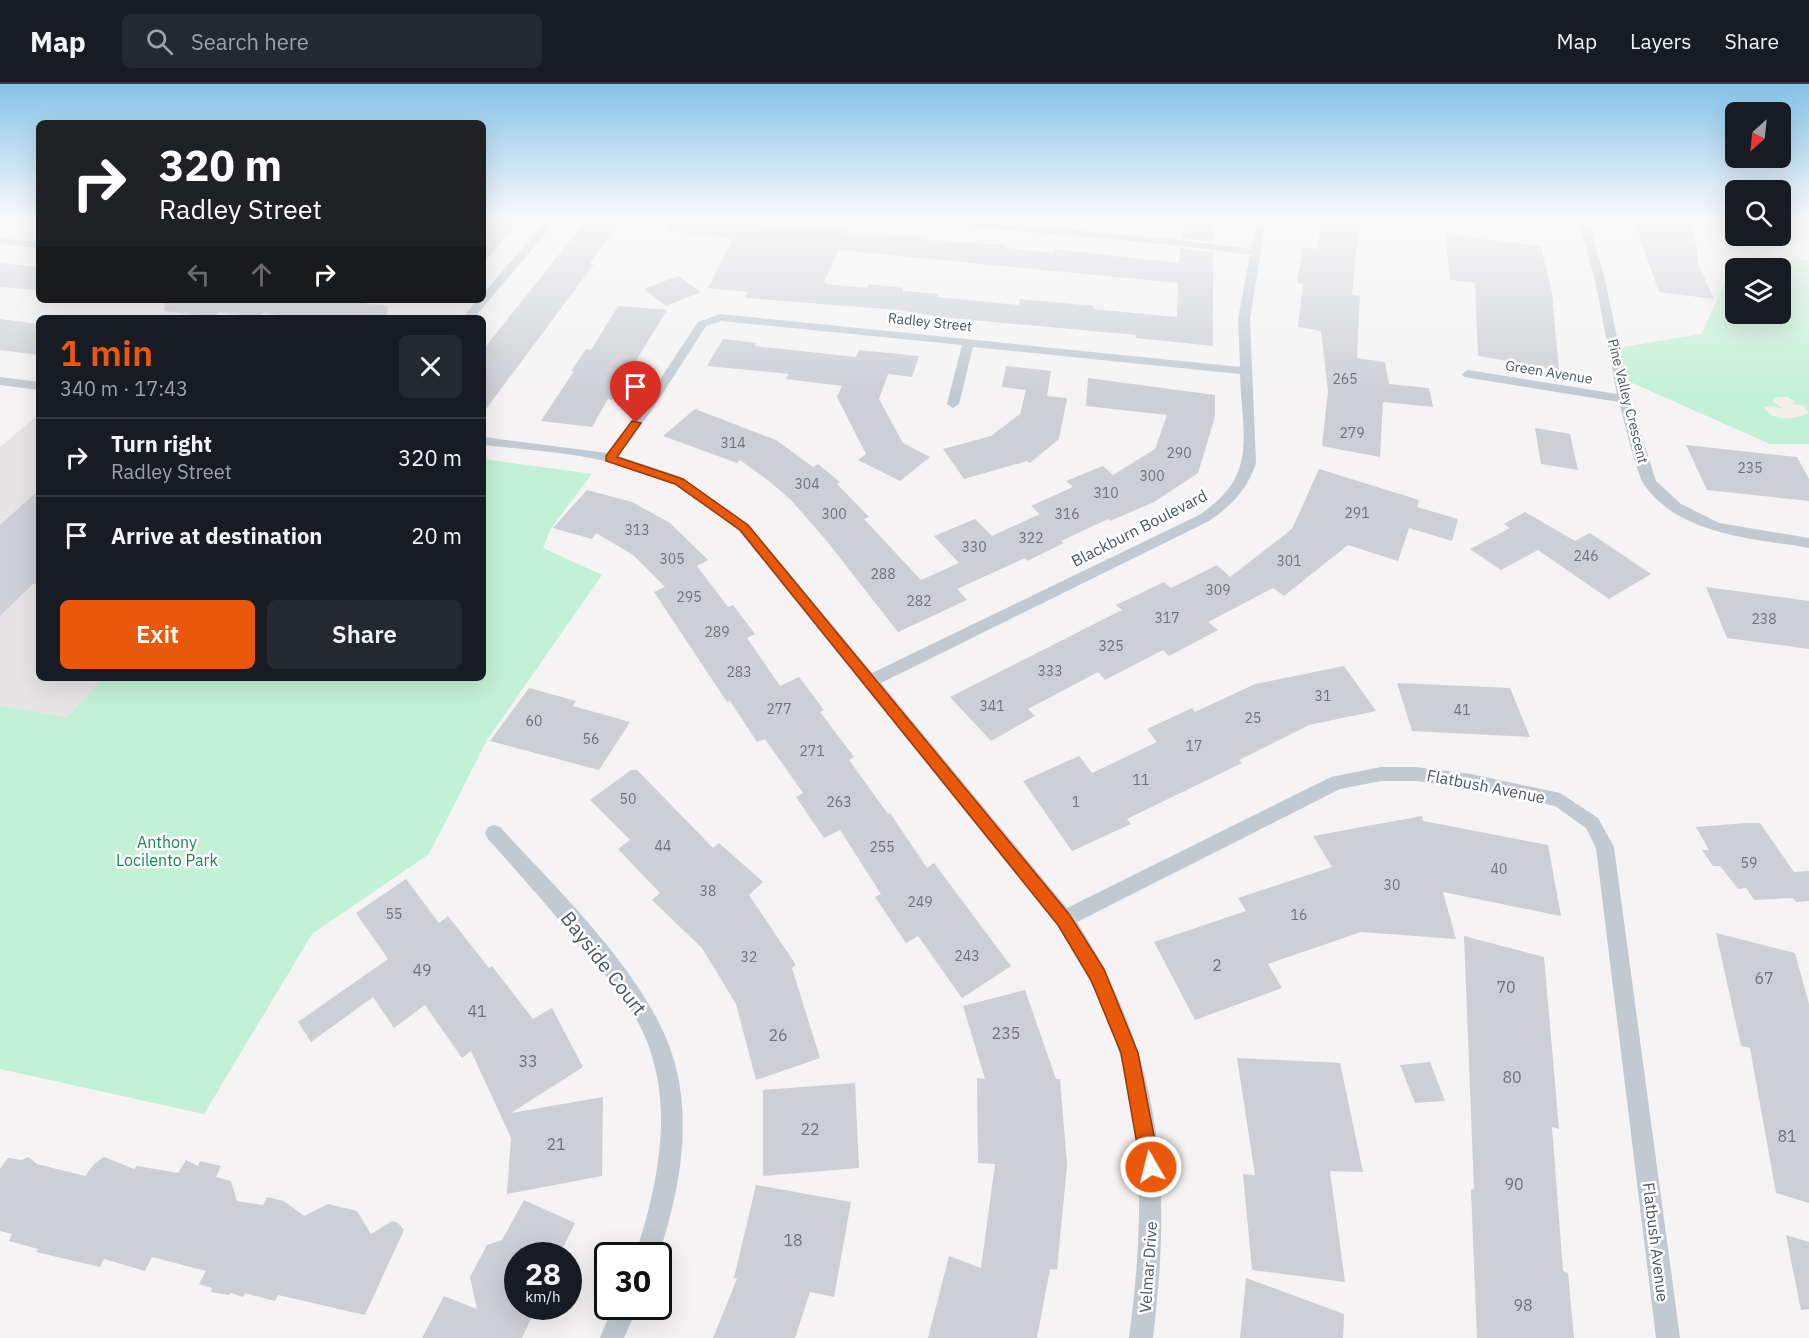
<!DOCTYPE html>
<html lang="en">
<head>
<meta charset="utf-8">
<style>
	:root { --surface:#171b24; --page:#242831; --text:#f1f3f6; --muted:#9ea1a6; --line:#363941; --accent:#ea580c }
	body { margin:0; font-family:"IBM Plex Sans",sans-serif; background:var(--page); color:var(--text); height:100vh; display:flex; flex-direction:column; font-size:22px; white-space:nowrap }
	* { box-sizing:border-box; margin:0 }
	p { font-size:20px; color:var(--muted) }
	.icon { flex:none; width:33px; height:33px; fill:none; stroke:currentColor; stroke-width:2; stroke-linecap:round; stroke-linejoin:round }
	.map { position:relative; flex:1; overflow:hidden }
	.panel { position:absolute; left:36px; top:231px; width:450px; height:366px; display:flex; flex-direction:column; background:var(--surface); border-radius:9px; box-shadow:0 6px 24px #0002 }
	.panel>* { flex:none }
	.hud { position:absolute; left:36px; top:36px; width:450px; height:183px; border-radius:9px; box-shadow:0 6px 24px #0002; background:#202124; color:#fff; overflow:hidden }
	.needle { width:39px; rotate:207deg }
	.fabs { position:absolute; left:1725px; top:18px; display:grid; gap:12px }
	.fabs a { display:grid; place-items:center; width:66px; height:66px; border-radius:9px; background:var(--surface); box-shadow:0 6px 24px #0002; font-size:30px }
	.speed { position:absolute; left:504px; top:1158px; display:flex; gap:12px; font-size:30px; font-weight:700; text-align:center }
	.speed>* { display:grid; place-content:center; width:78px; height:78px; border-radius:50%; background:var(--surface); box-shadow:0 6px 24px #0002; line-height:1 }
	.speed small { font-size:15px; font-weight:400 }
	.speed .limit { border:3px solid #111; border-radius:9px; background:#fff; color:#111 }
	.pin { position:absolute; display:grid; place-items:center; width:51px; height:51px; color:#fff; margin:-62px -26px; border-radius:50% 50% 50% 0; rotate:-45deg; box-shadow:0 0 6px #0007 }
	.pin .icon { rotate:45deg }
	.me { position:absolute; width:66px; margin:-33px; rotate:352deg; stroke-linejoin:round; filter:drop-shadow(0 0 4px #0008) }
	.turn { display:flex; align-items:center; gap:21px; height:126px; padding:0 24px; font-size:27px }
	.turn .icon { width:78px; height:78px; stroke-width:2.5 }
	.turn b { display:block; font-size:42px; line-height:51px }
	.lanes { display:flex; align-items:center; height:57px; padding:0 24px; background:#0003; justify-content:center; gap:30px; direction:ltr }
	.lanes .off { opacity:.35 }
	.round { display:grid; place-items:center; flex:none; width:63px; height:63px; border-radius:9px; background:var(--page) }
	.summary { display:flex; align-items:center; justify-content:space-between; height:102px; padding:0 24px }
	h1 { font-size:36px; font-weight:600; line-height:45px; color:var(--accent) }
	.cta { display:flex; gap:12px; margin-top:auto; padding:12px 24px }
	.cta a { flex:1; height:69px; border-radius:9px; background:var(--accent); color:#fff; font-size:24px; font-weight:600; line-height:69px; text-align:center }
	.cta a+a { background:var(--page); color:var(--text) }
	ul { padding:0; list-style:none }
	li { display:flex; align-items:center; gap:18px; height:78px; padding:0 24px; border-top:2px solid var(--line) }
	li div { flex:1 }
	li b { display:block; font-size:22px }
	li em { font-style:normal }
	header { display:flex; align-items:center; gap:36px; box-sizing:border-box; height:84px; padding:0 30px; background:var(--surface); border-bottom:2px solid var(--line) }
	header strong { font-size:28px }
	nav { display:flex; gap:33px; margin-inline-start:auto; font-size:21px }
	.search { width:420px; height:54px; background:var(--page); display:flex; align-items:center; gap:15px; box-sizing:border-box; padding:0 21px; border-radius:9px; color:var(--muted); font-size:22px }
	.map>svg:first-child { display:block }
</style>
</head>
<body>
<header>
<strong>Map</strong>
<div class="search"><svg class="icon" aria-label="search" viewBox="0 0 24 24"><circle cx="10" cy="10" r="6"/><path d="M15 15l6 6"/></svg>Search here</div>
<nav><a>Map</a><a>Layers</a><a>Share</a></nav>
</header>
<div class="map">
<svg width="1809" height="1254" viewBox="0 0 1809 1254">
	<rect width="100%" height="100%" fill="#f5f3f3"/>
	<path fill="#e6e4e5" d="M39 330V594H103L67 633 0 622V363Z"/>
	<g fill="#c3f1d5" fill-rule="evenodd">
		<path d="M1737 174 1809 176V360H1770L1630 298 1611 265 1701 250ZM1736 184H1780V230H1736Z"/>
		<path d="M483 375 592 390 551 444 543 464 602 491 487 656 429 770 312 850 204 1030 0 985V622L67 633 103 594H483Z"/>
	</g>
	<path fill="#f5f0e5" d="M1777 313H1787L1795 318 1791 320 1803 321 1809 329C1796 335 1772 339 1764 323L1773 322 1783 325 1772 317Z"/>
	<g fill="#cdcfd5" fill-rule="evenodd">
		<path d="M483 135H522L483 179Z"/>
		<path d="M587 135H624L589 180H594L483 329V266Z"/>
		<path d="M668 135H737L735 137 772 142 848 146 846 149 927 153V156L1007 161 1006 164 1054 169V165L1179 179 1180 164 1213 168V262L1136 254V251L939 233 898 226 745 214 748 208 708 204 733 155 667 147ZM839 166 1178 199 1177 233 1093 225 1094 222 1020 215 1019 221 938 213V210L902 207 903 204 869 200 867 204 826 200 824 198Z"/>
		<path d="M1184 135H1213V158L1182 154Z"/>
		<path d="M1322 135 1359 138 1352 211 1360 212 1357 274 1385 278 1389 300 1429 304 1433 323 1383 318 1380 373 1322 362 1328 307 1321 247 1298 243 1303 200 1297 199 1303 163 1317 165Z"/>
		<path d="M1633 135H1693L1698 179 1714 215 1659 208Z"/>
		<path d="M1445 150 1541 162 1552 209 1559 286 1478 272 1475 199 1450 196Z"/>
		<path d="M0 179 39 183V206L0 203Z"/>
		<path d="M678 192 701 208 666 222 644 205Z"/>
		<path d="M165 216H365L361 219 388 222 387 234H304L263 229 259 233 219 228 214 233 164 227Z"/>
		<path d="M618 222 667 226 612 316 608 315 592 343 541 337 574 287H571L586 265 591 266Z"/>
		<path d="M0 235 39 240V271L0 266Z"/>
		<path d="M723 255 756 259 755 262 856 273 859 266 919 272 912 293 888 290 879 315 903 359 930 373 900 397 858 376 866 370 837 313 842 302 786 295 789 290 707 282Z"/>
		<path d="M1006 282 1051 287 1047 312 1067 314 1059 355 1030 379 1027 377 964 395 943 365 991 352 1020 330 1026 306 1002 303Z"/>
		<path d="M1088 294 1215 311V333L1198 389 1154 418 1110 437 1108 435 1061 457 1064 459 1027 477 1025 474 957 505 967 516 898 548 826 456 791 416 769 397 740 376 737 379 663 352 695 325 776 356 813 383 818 380 840 398 837 400 869 433 864 435 921 496 959 479 934 452 975 435 992 452 1040 430 1031 422 1073 403 1066 397 1103 382 1113 391 1155 365 1167 331 1086 322Z"/>
		<path d="M1535 344 1570 350 1578 386 1541 380Z"/>
		<path d="M1686 361 1797 373 1809 395V417L1707 406Z"/>
		<path d="M1319 385 1419 416 1417 423 1458 435 1452 457 1409 444 1398 477 1348 461 1284 512 1273 504 1208 538 1218 546 1169 572 1163 566 1105 596 1098 588 1028 625 1035 632 991 657 950 613 1122 526 1116 521 1164 498 1171 504 1217 481 1230 493 1292 445Z"/>
		<path d="M39 406V501L33 500 0 532V441Z"/>
		<path d="M587 406 632 418 670 439 708 476 697 482 728 523 733 521 755 550 747 554 780 602 799 593 824 626 820 628 854 673 849 676 888 730 890 729 927 784 934 779 1011 882 962 914 918 852 906 859 875 813 881 810 840 746 824 754 796 713 803 709 765 655 757 658 730 617 727 618 654 508 665 503 633 471 596 449 592 455 553 444Z"/>
		<path d="M1525 428 1575 457 1590 449 1651 490 1609 515 1538 466 1501 486 1470 465 1510 444 1504 440Z"/>
		<path d="M1706 503 1809 517V565L1727 554Z"/>
		<path d="M1344 582 1376 627 1309 641 1239 676 1242 679 1127 735 1131 740 1072 767 1023 697 1079 672 1092 689 1157 658 1147 645 1192 624 1195 628 1255 600Z"/>
		<path d="M1397 599 1510 604 1530 653 1412 647Z"/>
		<path d="M529 604 576 617 573 622 630 638 599 686 490 657Z"/>
		<path d="M631 686H637L713 764 719 759 763 798 749 811 796 881 792 884 820 974 756 996 736 920 702 864 652 816 660 809 618 765 630 756 590 716Z"/>
		<path d="M1422 732 1423 737 1548 761 1561 832 1443 808 1456 855 1361 848 1268 880 1282 904 1195 936 1154 858 1246 827 1238 814 1332 783 1313 752Z"/>
		<path d="M1746 739H1760L1794 788 1809 787V817L1796 818 1793 814 1754 816 1746 804 1738 805 1720 782H1713L1702 766H1709L1696 743Z"/>
		<path d="M406 795 439 839 448 832 489 884 492 882 533 935 552 924 583 983 511 1029 603 1013 602 1092 507 1110 511 1054 471 967 462 974 425 921 394 944 373 913 311 958 298 938 388 875 356 829Z"/>
		<path d="M1716 849 1795 869 1809 920V1119L1776 1109 1750 964 1741 962Z"/>
		<path d="M1464 852 1544 873 1559 1045 1552 1043 1563 1187 1568 1189 1574 1254H1477L1471 1106 1474 1105Z"/>
		<path d="M1025 906 1056 995H1060L1067 1081 1057 1186 1050 1185 1037 1254H928L949 1172 981 1184 995 1080 978 1079 977 994 985 995 963 922Z"/>
		<path d="M1237 974 1340 979 1363 1088 1330 1087 1345 1198 1252 1186 1243 1090 1255 1091Z"/>
		<path d="M1430 978 1445 1017 1415 1019 1400 981Z"/>
		<path d="M855 999 859 1084 763 1092V1006Z"/>
		<path d="M28 1073 37 1080 85 1092 94 1080 104 1073 134 1085 137 1082 178 1089 186 1076 198 1082 200 1077 221 1082 216 1093 231 1097 237 1117 263 1121 267 1113 284 1117 304 1132 328 1120 357 1127 371 1150 392 1137 398 1139 404 1146 365 1231 278 1211 275 1217 245 1209 243 1213 231 1209 229 1211 211 1208 212 1204 199 1200 206 1187 152 1173 145 1187 104 1175 100 1183 36 1168 38 1165 9 1157 12 1150 0 1147V1085L8 1074 22 1076Z"/>
		<path d="M756 1101 851 1118 834 1213 810 1208 795 1254H713L737 1195 734 1194Z"/>
		<path d="M524 1116 575 1139 559 1172H518V1222H537L522 1254H422L444 1212 477 1225 470 1193 487 1161 502 1156Z"/>
		<path d="M1786 1151 1809 1158V1225L1801 1226Z"/>
		<path d="M1246 1194 1344 1230 1343 1254H1240Z"/>
	</g>
	<g fill="none" stroke-linecap="round" stroke-linejoin="round">
		<g fill="#c1cad2" fill-rule="evenodd">
			<path d="M547 135H558L474 234H462L477 216H483V210Z"/>
			<path d="M916 135H959L1181 156 1251 165 1256 135H1266L1250 235 1256 379C1248 405 1231 422 1209 437L881 599 1067 824 1331 693 1381 683H1416L1471 690 1560 709 1598 734 1614 763 1680 1254H1656L1596 764 1586 744 1555 722 1471 704 1416 697H1381L1340 705 1077 838C1163 974 1172 1098 1153 1254H1129C1143 1148 1148 1035 1107 934 1094 901 1075 871 1057 841L739 447C717 431 696 411 672 399 614 371 546 368 483 361V353L607 369 643 321 698 238 720 230 1240 283 1238 235 1250 171 1181 162 921 138ZM721 237 962 261 947 320 953 324 959 320 973 263 1240 290C1242 353 1259 391 1199 431L872 589 749 441 681 393 618 372 654 323 706 242Z"/>
			<path d="M1578 135H1588L1605 196 1630 315 1656 397 1681 420 1719 439 1809 454V464C1753 454 1682 452 1645 402 1636 390 1624 335 1619 318L1464 293 1462 290 1468 286 1617 310 1595 196Z"/>
			<path d="M0 154 39 158V164L0 160Z"/>
			<path d="M0 293 39 298V306L0 301Z"/>
			<path d="M494 741 500 743C557 805 644 888 671 967 694 1033 680 1108 658 1173L635 1172C656 1107 673 1033 650 966 637 926 607 893 580 861 550 825 519 789 488 755L485 749 488 743Z"/>
			<path d="M613 1222H638L624 1254H600Z"/>
		</g>
	</g>
	<linearGradient id="sky" x2="0" y2="1"><stop stop-color="#85c3ea"/><stop offset="0.43" stop-color="#fafafa"/><stop offset="1" stop-color="#fafafa" stop-opacity="0"/></linearGradient>
	<rect width="1809" height="311" fill="url(#sky)"/>
	<path fill="#ea580c" stroke="#983908" stroke-width="1.5" d="M632 337 641 339 617 373 683 395 748 441 1069 830 1104 885 1138 969 1160 1083 1157 1089 1151 1092 1144 1089 1141 1083 1121 969 1091 896 1058 841 740 446 675 400 606 377V372Z"/>
	<g text-anchor="middle" dominant-baseline="central" stroke-width="5" stroke-linejoin="round" paint-order="stroke">
		<g font-size="14" fill="#4a5661" stroke="#fff">
			<text transform="translate(930 238) rotate(6)">Radley Street</text>
			<text transform="translate(1549 288) rotate(9)">Green Avenue</text>
			<text transform="translate(1628 317) rotate(76)">Pine Valley Crescent</text>
		</g>
		<g font-size="14" fill="#6b747e">
			<text x="1345" y="295">265</text>
			<text x="1352" y="349">279</text>
			<text x="733" y="359">314</text>
			<text x="1179" y="369">290</text>
			<text x="1750" y="384">235</text>
			<text x="1152" y="392">300</text>
			<text x="807" y="400">304</text>
			<text x="1106" y="409">310</text>
			<text x="1357" y="429">291</text>
			<text x="834" y="430">300</text>
			<text x="1067" y="430">316</text>
			<text x="637" y="446">313</text>
			<text x="1031" y="454">322</text>
			<text x="974" y="463">330</text>
			<text x="1586" y="472">246</text>
			<text x="672" y="475">305</text>
			<text x="1289" y="477">301</text>
			<text x="883" y="490">288</text>
			<text x="1218" y="506">309</text>
			<text x="689" y="513">295</text>
			<text x="919" y="517">282</text>
			<text x="1167" y="534">317</text>
			<text x="1764" y="535">238</text>
			<text x="717" y="548">289</text>
			<text x="1111" y="562">325</text>
			<text x="1050" y="587">333</text>
			<text x="739" y="588">283</text>
			<text x="1323" y="612">31</text>
			<text x="992" y="622">341</text>
			<text x="779" y="625">277</text>
			<text x="1462" y="626">41</text>
			<text x="1253" y="634">25</text>
			<text x="534" y="637">60</text>
			<text x="591" y="655">56</text>
			<text x="1194" y="662">17</text>
			<text x="812" y="667">271</text>
			<text x="1141" y="696">11</text>
			<text x="628" y="715">50</text>
			<text x="839" y="718">263</text>
			<text x="1076" y="718">1</text>
			<text x="663" y="762">44</text>
			<text x="882" y="763">255</text>
			<text x="1749" y="779">59</text>
			<text x="1499" y="785">40</text>
			<text x="1392" y="801">30</text>
			<text x="708" y="807">38</text>
			<text x="920" y="818">249</text>
			<text x="394" y="830">55</text>
			<text x="1299" y="831">16</text>
			<text x="967" y="872">243</text>
			<text x="749" y="873">32</text>
		</g>
		<g font-size="16" fill="#4a5661" stroke="#fff">
			<text transform="translate(1139 444) rotate(-27)">Blackburn Boulevard</text>
			<text transform="translate(1486 702) rotate(11)">Flatbush Avenue</text>
			<text transform="translate(1656 1158) rotate(83)">Flatbush Avenue</text>
			<text transform="translate(1148 1183) rotate(-86)">Velmar Drive</text>
		</g>
		<g font-size="16" fill="#17864f" stroke="#fff">
			<text x="167" y="758">Anthony<tspan x="167" dy="18">Locilento Park</tspan></text>
		</g>
		<g font-size="16" fill="#6b747e">
			<text x="1217" y="881">2</text>
			<text x="422" y="886">49</text>
			<text x="1764" y="894">67</text>
			<text x="1506" y="903">70</text>
			<text x="477" y="927">41</text>
			<text x="1006" y="949">235</text>
			<text x="778" y="951">26</text>
			<text x="528" y="977">33</text>
			<text x="1512" y="993">80</text>
			<text x="810" y="1045">22</text>
			<text x="1787" y="1052">81</text>
			<text x="556" y="1060">21</text>
			<text x="1514" y="1100">90</text>
			<text x="793" y="1156">18</text>
			<text x="1523" y="1221">98</text>
		</g>
		<g font-size="20" fill="#4a5661" stroke="#fff">
			<text transform="translate(604 879) rotate(52)">Bayside Court</text>
		</g>
	</g>
</svg>
<div class="fabs">
<a><svg class="needle" viewBox="-14 -14 28 28"><path d="M0-13l5 13h-10z" fill="#e53935"/><path d="M0 13l5-13h-10z" fill="#9ea1a6"/></svg></a>
<a><svg class="icon" aria-label="search" viewBox="0 0 24 24"><circle cx="10" cy="10" r="6"/><path d="M15 15l6 6"/></svg></a>
<a><svg class="icon" aria-label="layers" viewBox="0 0 24 24"><path d="M12 4l9 5-9 5-9-5zM3 14l9 5 9-5"/></svg></a>
</div>
<div class="speed"><div>28<small>km/h</small></div><div class="limit">30</div></div>
<div class="pin" style="left:636px;top:339px;background:#d93025"><svg class="icon" aria-label="arrive" viewBox="0 0 24 24"><path d="M6 21V4h12l-3 4 3 4H6"/></svg></div>
<svg class="me" style="left:1151px;top:1083px" viewBox="-20 -20 40 40"><circle r="17" fill="#ea580c" stroke="#fff" stroke-width="3"/><path d="M0-11L8 9 0 5-8 9z" fill="#fff"/></svg>
<div class="hud">
<div class="turn"><svg class="icon" aria-label="right" viewBox="0 0 24 24"><path d="M7 20v-9h11M14 6l5 5-5 5"/></svg><div><b>320 m</b>Radley Street</div></div>
<div class="lanes"><svg class="icon off" aria-label="left" viewBox="0 0 24 24"><path d="M17 20v-9H6M10 6l-5 5 5 5"/></svg><svg class="icon off" aria-label="ahead" viewBox="0 0 24 24"><path d="M12 20V5M6 11l6-6 6 6"/></svg><svg class="icon" aria-label="right" viewBox="0 0 24 24"><path d="M7 20v-9h11M14 6l5 5-5 5"/></svg></div>
</div>
<section class="panel">
<div class="summary"><div><h1>1 min</h1><p>340 m · 17:43</p></div><a class="round"><svg class="icon" aria-label="close" viewBox="0 0 24 24"><path d="M6 6l12 12M18 6L6 18"/></svg></a></div>
<ul>
<li><svg class="icon" aria-label="right" viewBox="0 0 24 24"><path d="M7 20v-9h11M14 6l5 5-5 5"/></svg><div><b>Turn right</b><p>Radley Street</p></div><em>320 m</em></li>
<li><svg class="icon" aria-label="arrive" viewBox="0 0 24 24"><path d="M6 21V4h12l-3 4 3 4H6"/></svg><div><b>Arrive at destination</b></div><em>20 m</em></li>
</ul>
<div class="cta"><a>Exit</a><a>Share</a></div>
</section>
</div>
</body>
</html>
